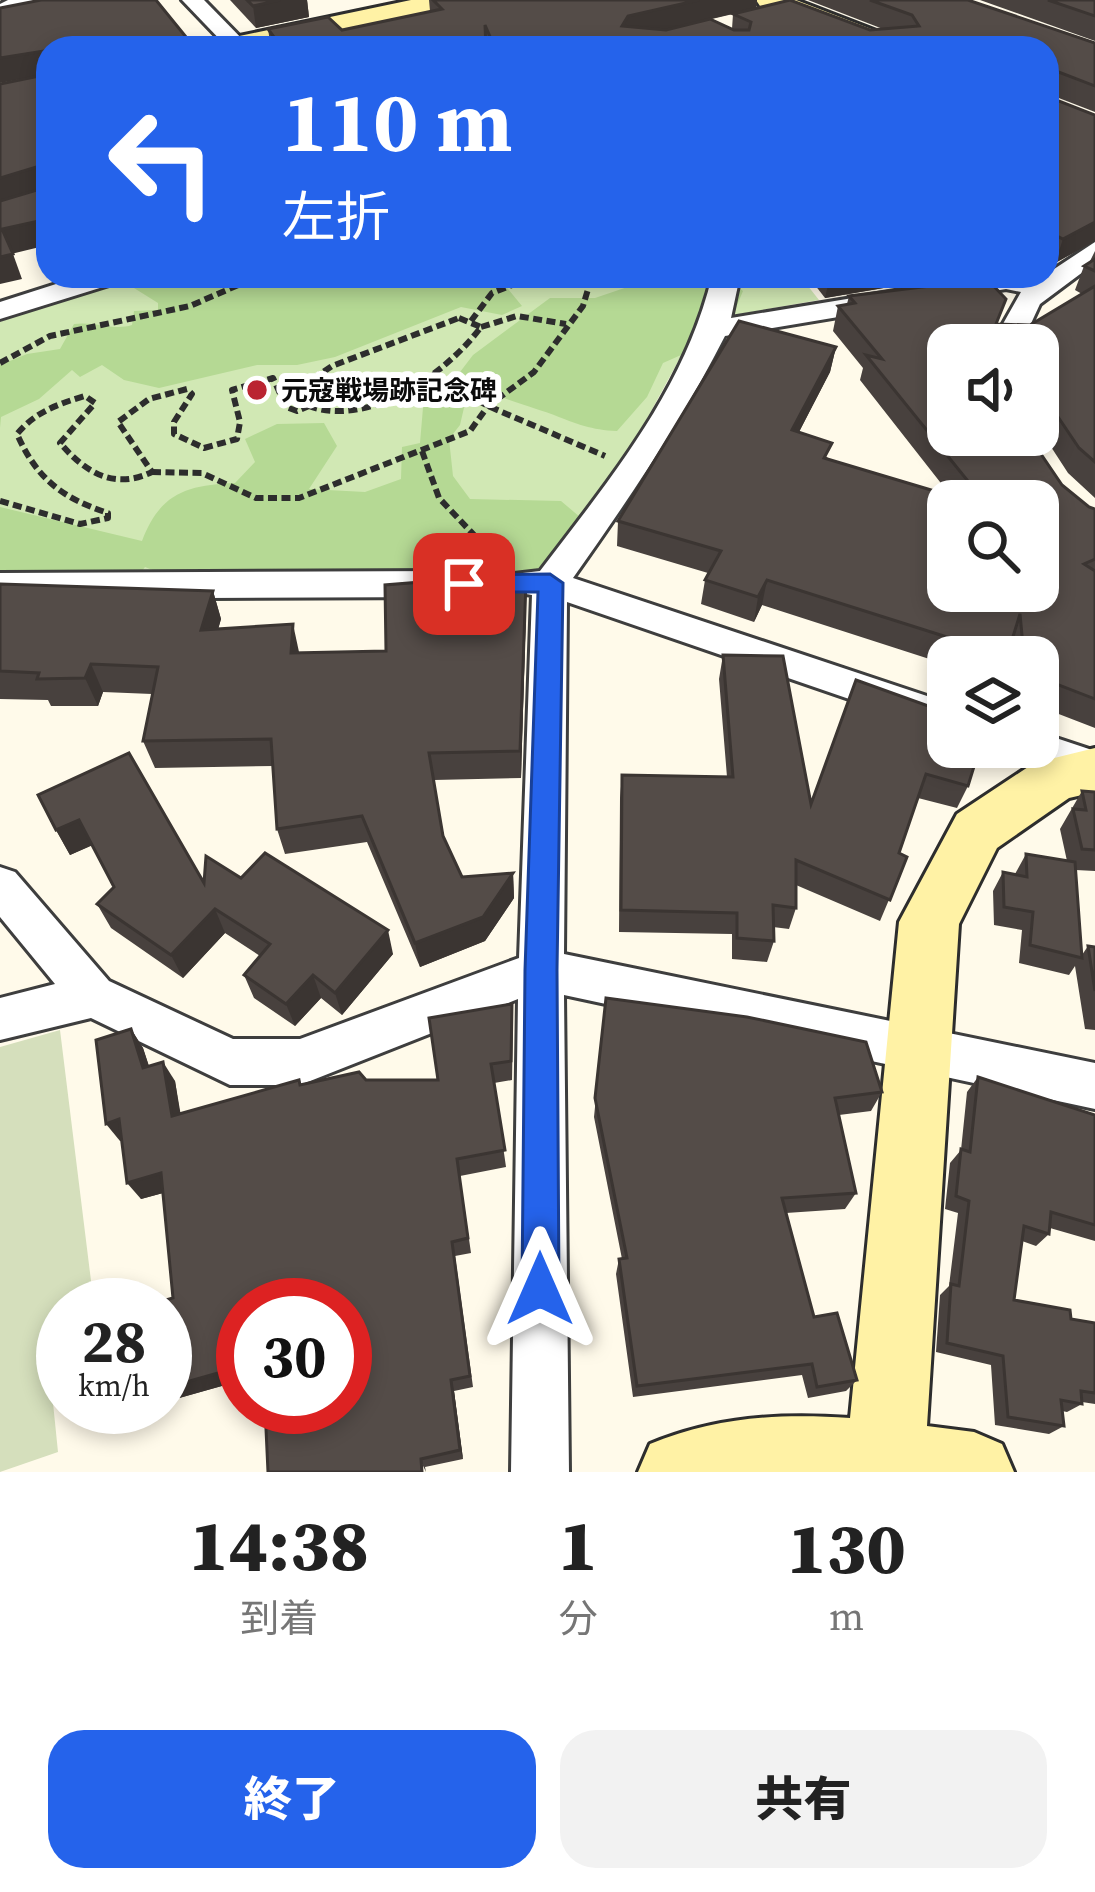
<!DOCTYPE html>
<html lang="ja">
<head>
<meta charset="utf-8">
<style>
	:root { --surface:#fff; --page:#f2f2f2; --text:#222; --muted:#767676; --accent:#2563eb }
	body { margin:0; font-family:"Source Serif 4","Noto Sans JP",serif; background:var(--page); color:var(--text); height:100vh; display:flex; flex-direction:column; font-size:45px; white-space:nowrap }
	* { box-sizing:border-box; margin:0 }
	p { font-size:39px; color:var(--muted) }
	.icon { flex:none; width:66px; height:66px; fill:none; stroke:currentColor; stroke-width:2; stroke-linecap:round; stroke-linejoin:round }
	.map { position:relative; height:1472px; overflow:hidden }
	.details { display:flex; flex-direction:column; background:var(--surface); flex:1 }
	.details>* { flex:none }
	.hud { position:absolute; left:36px; top:36px; width:1023px; height:252px; border-radius:36px; box-shadow:0 6px 18px #0003; background:#2563eb; color:#fff; overflow:hidden }
	.buttons { position:absolute; left:927px; top:324px; display:grid; gap:24px }
	.buttons a { display:grid; place-items:center; width:132px; height:132px; border-radius:24px; background:var(--surface); box-shadow:0 6px 18px #0003; font-size:60px }
	.speed { position:absolute; left:36px; top:1278px; display:flex; gap:24px; font-size:60px; font-weight:700; text-align:center }
	.speed>* { display:grid; place-content:center; width:156px; height:156px; border-radius:50%; background:var(--surface); box-shadow:0 6px 18px #0003; line-height:1 }
	.speed small { font-size:30px; font-weight:400 }
	.speed .limit { border:18px solid #d22; background:#fff; color:#111 }
	.pin { position:absolute; display:grid; place-items:center; width:102px; height:102px; color:#fff; margin:-51px; border-radius:24px; box-shadow:0 6px 18px #0006 }
	.me { position:absolute; width:132px; margin:-66px; rotate:0deg; stroke-linejoin:round; filter:drop-shadow(0 0 9px #0008) }
	.turn { display:flex; align-items:center; gap:42px; height:252px; padding:0 48px; font-size:54px }
	.turn .icon { width:156px; height:156px; stroke-width:2.5 }
	.turn b { display:block; font-size:84px; line-height:102px }
	.eta { display:flex; justify-content:space-evenly; align-items:center; height:204px; text-align:center }
	.eta b { font-size:72px; font-weight:800; line-height:84px }
	.cta { display:flex; gap:24px; margin-top:auto; padding:24px 48px }
	.cta a { flex:1; height:138px; border-radius:36px; background:var(--accent); color:#fff; font-size:48px; font-weight:800; line-height:138px; text-align:center }
	.cta a+a { background:var(--page); color:var(--text) }
	.map>svg:first-child { display:block }
</style>
</head>
<body>
<div class="map">
<svg width="1095" height="1472" viewBox="0 0 1095 1472">
	<rect width="100%" height="100%" fill="#fffaea"/>
	<path fill="#d1e8b4" d="M151 276H800L819 300 700 321 623 463 545 569 0 573V322L38 306Z"/>
	<g fill="#b5d994">
		<path d="M139 276H196L207 288H261L349 276H503V283L522 306 502 315 461 307 335 357 297 365H257L159 388 124 380 102 365 80 377 72 370 39 399 1 417 0 428V365L27 354 60 349 74 324C94 321 114 331 132 325L134 311 158 310V303L134 288Z"/>
		<path d="M660 276H724L743 291 724 336 663 363 647 397 617 431C591 430 577 424 554 415 514 401 496 398 457 376L473 355 550 298H595Z"/>
		<path d="M425 384 466 399 460 425 449 439 453 476 470 499 561 501 587 523 526 589 218 601 189 598 170 577 145 567 139 575 0 586V507L142 541C160 493 187 485 235 483L255 462 245 439 277 424 324 423 337 446 309 489 365 492 401 479 402 447 420 443Z"/>
	</g>
	<path fill="#d5dfbc" d="M60 1030 94 1305H63V1399L53 1403 58 1452 0 1472V1047Z"/>
	<g fill="none" stroke-linecap="round" stroke-linejoin="round">
		<g stroke="#3e3e3e" stroke-width="6">
			<g id="street">
				<path d="M8 0H34L0 18V4Z"/>
				<path d="M182 0H204L251 48H228Z"/>
				<path d="M1095 242V263L1040 304 1021 345H991L1021 292 1006 289 725 336C681 422 629 499 573 578L948 703V733L567 602 564 954 1095 1063V1109L564 995 569 1472H511L518 999 300 1085H230L91 1018 0 1040V998L55 984 0 917V867L15 872 109 981 233 1039H300L519 958 532 595 514 592 508 583 514 574 540 571C610 479 685 389 712 276H740L731 318 986 276 1039 279Z"/>
				<path d="M81 276H123L119 282 0 319V302Z"/>
				<path d="M449 571 461 575 467 584 461 593 449 597 0 599V573Z"/>
				<path d="M1038 732 1095 751V783L1021 758 1015 747H1038Z"/>
			</g>
		</g>
		<g stroke="#2d2d2d" stroke-width="6">
			<g id="secondary">
				<path d="M411 0H466L452 9 267 48H210L225 39Z"/>
				<path d="M756 0H796L905 42 909 48H867L760 6Z"/>
				<path d="M1095 748V792L1069 798 997 848 959 924 927 1426 974 1432 1002 1444 1014 1472H638L650 1444C715 1417 780 1413 850 1418L899 922 957 814 1034 763Z"/>
			</g>
		</g>
		<g stroke="#2d2d2d" stroke-width="6" stroke-dasharray="9 4.5" stroke-linecap="butt">
			<path d="M575 276 591 279"/>
			<path d="M459 318 481 327C446 374 369 428 309 406L304 385 332 366Z"/>
			<path d="M471 321 492 293 535 276"/>
			<path d="M481 327 517 316 566 324"/>
			<path d="M0 363 50 336 190 306 259 276"/>
			<path d="M431 374 488 406 605 456"/>
			<path d="M422 451 439 498 490 552"/>
			<path d="M152 472 202 473 256 498H299L470 431 488 406 534 372 583 306 591 279 617 276"/>
			<path d="M0 501 80 524 108 518V513C62 498 37 479 17 434 35 412 58 404 85 396L95 403 60 443C86 473 114 490 152 472L118 422 149 399 187 389 192 394 174 422V434L204 448 237 439 240 422 232 390 273 378 286 407 297 411 309 406"/>
		</g>
		<path stroke="#2d2d2d" stroke-width="8" stroke-dasharray="12 6" stroke-linecap="butt" d="M487 549 501 560"/>
		<use href="#street" fill="#fff" fill-rule="evenodd"/>
		<use href="#secondary" fill="#fff2a5" fill-rule="evenodd"/>
	</g>
	<g fill="#48413e" fill-rule="evenodd">
		<path d="M230 0H307L309 17 256 28Z"/>
		<path d="M429 0H757L756 8 870 30 883 29 808 0H968L1095 42V112L1051 95V98L1095 115V241L1055 263 1047 260V48H271L268 29 342 30 430 11ZM733 14 732 29 665 30Z"/>
		<path d="M980 0H1095V41Z"/>
		<path d="M1095 251V498L1068 473 1042 433H1038V345H948L1062 485 1089 507 1095 509V728L1038 706V657H1011L1010 647 1007 657H948V665L762 605 754 622 701 604 705 580 708 573 617 546 618 521 836 347 830 372 799 432 829 459 951 496 860 380 863 368 833 331 838 306 847 304 849 296 998 324 1030 325 1082 294 1075 290 1084 266 1089 263ZM948 501H1038L948 591Z"/>
		<path d="M808 276H910L907 284 825 298Z"/>
		<path d="M472 583 526 609 521 778 434 780 443 836 462 877 513 873 514 898 485 941 420 967 367 842 285 854 277 829 273 766 155 768 143 741 152 694 103 692 98 706H51L48 700 0 699V584L213 591 221 619 218 629 299 653 386 651Z"/>
		<path d="M723 655 811 804 856 680 968 786 957 808 918 798 899 853 907 857 880 921 796 885V908L789 929 773 927 774 941 767 962 732 959V934L619 932 620 798 622 775 727 777 719 679Z"/>
		<path d="M1082 791 1095 792V871L1076 870 1082 955 1088 946 1095 947V1030L1085 1029 1075 966 1069 975 1019 963 1022 930 994 925 993 891 1003 872 1015 874 1026 854 1067 861 1060 829Z"/>
		<path d="M56 830 204 883 241 878 393 954 342 1015 321 998 295 1026 254 998 244 975 260 956 225 933 183 978 111 928 97 904 114 887 92 845 70 855Z"/>
		<path d="M606 998 882 1092 871 1111 839 1115 856 1193 845 1209 786 1213 814 1317 857 1380 846 1391 808 1398 802 1375 633 1397 616 1274 619 1259H622L594 1117Z"/>
		<path d="M513 1024 512 1080 494 1083 506 1167 460 1176 471 1253 455 1256 473 1387 454 1391 463 1459 425 1467 426 1472 345 1305 243 1380 165 1402V1305L173 1298 163 1193 141 1199 122 1141H120L131 1029 143 1048 149 1067 175 1081 180 1114 301 1085 366 1080H438Z"/>
		<path d="M978 1077 1095 1115V1241L1050 1228 1049 1234 1036 1246 1022 1241 1014 1300 1071 1319 1095 1323V1404L1082 1402V1404L1067 1412 1062 1411 1064 1426 1049 1434 995 1425 991 1365 936 1352 940 1295 949 1286 958 1213 945 1209 950 1163 961 1150 967 1092Z"/>
	</g>
	<g fill="#3b3532">
		<path d="M280 0H307L309 17 256 28 253 6Z"/>
		<path d="M699 0H757L756 8 627 39 622 26 628 16Z"/>
		<path d="M44 51 48 74 0 83V58Z"/>
		<path d="M43 165 48 190 0 204V178Z"/>
		<path d="M48 219V245L11 254 2 229Z"/>
		<path d="M1095 222V241L1055 263 1063 239Z"/>
		<path d="M13 254 22 279 0 284V257Z"/>
		<path d="M830 276H910L907 284 825 298Z"/>
		<path d="M836 347 830 372 787 455 792 430Z"/>
		<path d="M767 580 762 605 754 622 758 597Z"/>
		<path d="M526 581V609L521 778 520 751Z"/>
		<path d="M213 591 221 619 210 658 201 630Z"/>
		<path d="M293 624 299 652 291 653Z"/>
		<path d="M91 664 103 692 98 706 85 678Z"/>
		<path d="M79 820 93 845 70 855 56 830Z"/>
		<path d="M513 873 514 898 485 941 420 967 415 943Z"/>
		<path d="M215 909 225 933 183 978 171 955Z"/>
		<path d="M388 930 393 954 342 1015 335 993Z"/>
		<path d="M313 975 321 998 295 1026 286 1004Z"/>
		<path d="M131 1029 143 1048 156 1087 143 1068Z"/>
		<path d="M163 1062 175 1081 184 1134 172 1116Z"/>
		<path d="M119 1119 133 1137 120 1141 106 1124Z"/>
		<path d="M161 1173 174 1190 141 1199 127 1183Z"/>
		<path d="M243 1366V1380L165 1402V1388Z"/>
		<path d="M451 1380 454 1391 463 1459 460 1450Z"/>
	</g>
	<g fill="#544c48" stroke="#3b3532" stroke-width="3">
		<path d="M41 0H156L195 48H48V219L2 229 13 254 0 257V201L44 188 43 165 0 178V84L44 75V51L0 58V8Z"/>
		<path d="M247 0H280L253 6Z"/>
		<path d="M433 0H699L628 16 622 26 666 30 710 19 734 30H749L751 22 733 14 790 0 870 30 919 26 912 15 870 0H968L1095 43V86L1056 71 1050 75 1051 98 1095 115V222L1063 239 1047 231V48H553L552 43 528 48H495L485 25 486 48H282L268 29 328 17 342 30 442 9Z"/>
		<path d="M1048 0H1095V16Z"/>
		<path d="M1095 259V271L1084 266Z"/>
		<path d="M987 279 1006 299 996 324 1030 325 1095 286V462L1079 448 1052 408H1038V345H948V435H1028L1062 485 1089 507 1095 509V559L1084 564 1095 571V699L1038 677V657H1024L1020 614 1007 656 767 580 758 597 705 580 721 551 618 521 739 321 836 347 792 430 832 443 824 458 968 501H948V591H1038V501H984L866 355 882 359 838 306 855 303 849 296Z"/>
		<path d="M472 578V583L526 581 520 751 429 753 443 836 462 877 513 873 483 917 415 943 362 816 277 829 271 739 143 741 158 667 91 664 85 678 37 679 39 673 0 671V584L213 591 201 630 293 624 291 653 386 651 385 585Z"/>
		<path d="M723 655 783 656 811 804 856 680 948 713V747H980L968 786 926 774 899 853 907 857 890 900 796 860V908L773 905 774 941 737 938V913L621 910 622 775 733 777Z"/>
		<path d="M129 753 204 883 206 856 241 878 265 853 388 930 335 993 313 975 286 1004 244 975 270 944 215 909 171 955 97 904 114 887 79 820 56 830 38 795Z"/>
		<path d="M1082 791 1095 792V850L1082 849 1073 809 1086 810Z"/>
		<path d="M1026 854 1075 862 1082 958 1030 945 1033 912 1004 907 1003 872 1027 877Z"/>
		<path d="M1088 946 1095 947V991Z"/>
		<path d="M606 998 747 1017 866 1042 882 1092 835 1098 856 1193 782 1198 814 1317 837 1313 857 1380 817 1387 812 1364 637 1386 619 1259 627 1258 595 1098Z"/>
		<path d="M512 1004 511 1061 491 1064 505 1150 457 1159 468 1238 452 1242 470 1376 451 1380 460 1450 421 1459 422 1472H268L265 1407H345V1305H243V1366L165 1388V1305H148L173 1298 161 1173 127 1183 119 1119 106 1124 96 1040 131 1029 143 1068 163 1062 172 1116 299 1080 300 1085 359 1072 366 1080H438L429 1018Z"/>
		<path d="M978 1077 1095 1115V1225L1051 1212 1049 1234 1024 1226 1014 1300 1070 1310 1071 1319 1095 1323V1393L1081 1391 1082 1404 1061 1400 1064 1426 1008 1417 1003 1356 947 1343 951 1284 959 1286 969 1201 956 1196 961 1149 970 1152Z"/>
	</g>
	<path fill="#2563eb" stroke="#184099" stroke-width="3" d="M550 574 563 583 557 970 559 1289 553 1302 540 1308 527 1302 522 1289 525 970 538 592H464L451 584 464 575Z"/>
	<circle fill="#ba2431" stroke="#fff" stroke-width="4.5" cx="257" cy="390" r="12"/>
	<g text-anchor="middle" dominant-baseline="central" stroke-width="12" stroke-linejoin="round" paint-order="stroke">
		<g font-size="27" font-weight="bold" fill="#0b0b0b" stroke="#fff" text-anchor="start">
			<text x="281" y="390">元寇戦場跡記念碑</text>
		</g>
	</g>
</svg>
<div class="buttons">
<a><svg class="icon" aria-label="sound" viewBox="0 0 24 24"><path d="M4 9h4l5-4v14l-5-4H4zM17 9q2 3 0 6"/></svg></a>
<a><svg class="icon" aria-label="search" viewBox="0 0 24 24"><circle cx="10" cy="10" r="6"/><path d="M15 15l6 6"/></svg></a>
<a><svg class="icon" aria-label="layers" viewBox="0 0 24 24"><path d="M12 4l9 5-9 5-9-5zM3 14l9 5 9-5"/></svg></a>
</div>
<div class="speed"><div>28<small>km/h</small></div><div class="limit">30</div></div>
<div class="pin" style="left:464px;top:584px;background:#d93025"><svg class="icon" aria-label="arrive" viewBox="0 0 24 24"><path d="M6 21V4h12l-3 4 3 4H6"/></svg></div>
<svg class="me" style="left:540px;top:1289px" viewBox="-20 -20 40 40"><path d="M0-17L14 15 0 8-14 15z" fill="#2563eb" stroke="#fff" stroke-width="4"/></svg>
<div class="hud">
<div class="turn"><svg class="icon" aria-label="left" viewBox="0 0 24 24"><path d="M17 20v-9H6M10 6l-5 5 5 5"/></svg><div><b>110 m</b>左折</div></div>
</div>
</div>
<section class="details">
<div class="eta">
<div><b>14:38</b><p>到着</p></div>
<div><b>1</b><p>分</p></div>
<div><b>130</b><p>m</p></div>
</div>
<div class="cta"><a>終了</a><a>共有</a></div>
</section>
</body>
</html>
